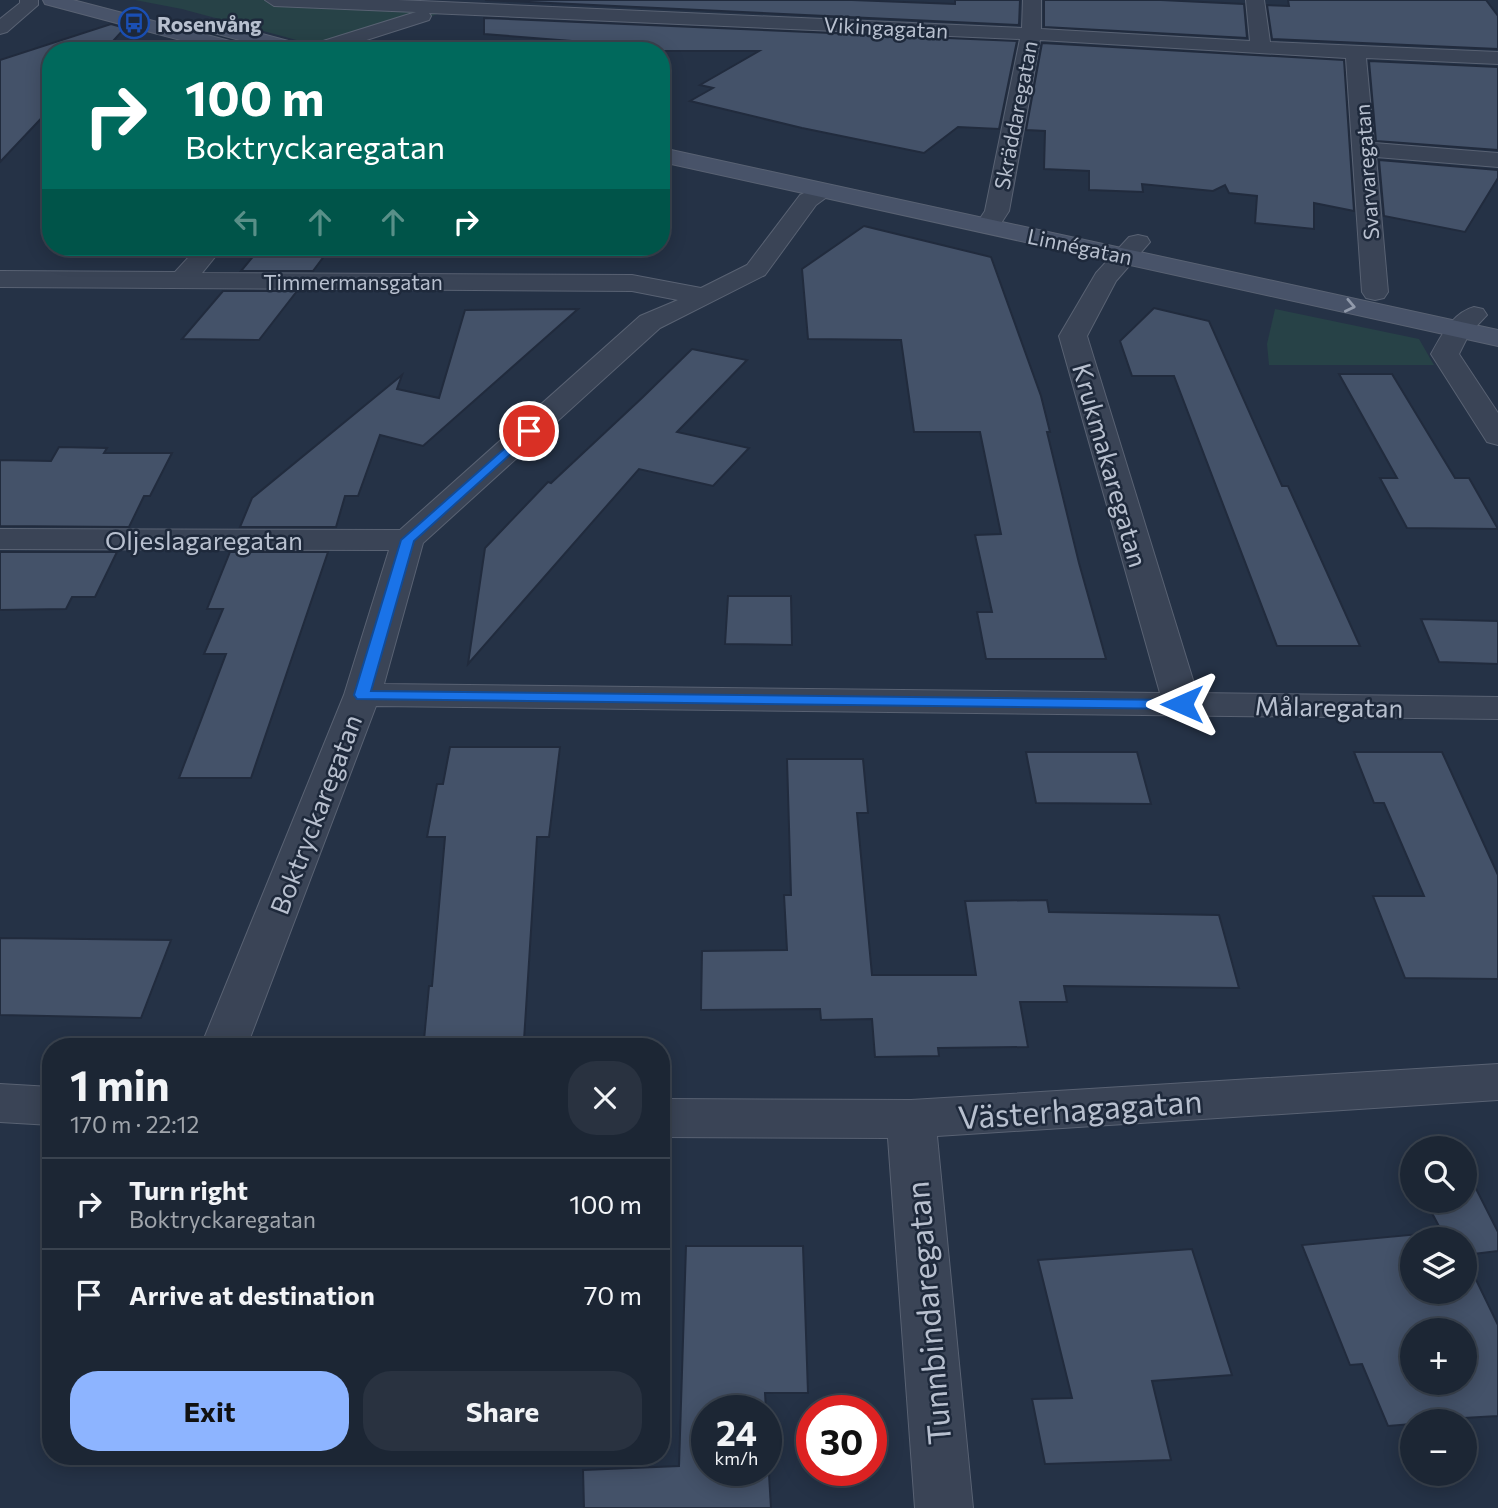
<!DOCTYPE html>
<html lang="en">
<head>
<meta charset="utf-8">
<style>
	:root { --surface:#1c2634; --page:#293240; --text:#f1f3f6; --muted:#a0a5ac; --line:#3a434f; --accent:#8db4ff }
	body { margin:0; font-family:Commissioner,sans-serif; background:var(--page); color:var(--text); height:100vh; display:flex; flex-direction:column; font-size:26px; white-space:nowrap }
	* { box-sizing:border-box; margin:0 }
	p { font-size:23px; color:var(--muted) }
	.icon { flex:none; width:38px; height:38px; fill:none; stroke:currentColor; stroke-width:2; stroke-linecap:round; stroke-linejoin:round }
	.map { position:relative; flex:1; overflow:hidden }
	.sheet { position:absolute; left:42px; top:1038px; width:628px; height:427px; display:flex; flex-direction:column; background:var(--surface); border-radius:28px; box-shadow:0 4px 18px #0003,0 0 0 2px var(--line) }
	.sheet>* { flex:none }
	.top-card { position:absolute; left:42px; top:42px; width:628px; height:214px; border-radius:28px; box-shadow:0 4px 18px #0003,0 0 0 2px var(--line); background:#00695c; color:#fff; overflow:hidden }
	.buttons { position:absolute; left:1400px; top:1136px; display:grid; gap:14px }
	.buttons a { display:grid; place-items:center; width:77px; height:77px; border-radius:50%; background:var(--surface); box-shadow:0 4px 18px #0003,0 0 0 2px var(--line); font-size:35px }
	.speed { position:absolute; left:691px; top:1395px; display:flex; gap:14px; font-size:35px; font-weight:700; text-align:center }
	.speed>* { display:grid; place-content:center; width:91px; height:91px; border-radius:50%; background:var(--surface); box-shadow:0 4px 18px #0003,0 0 0 2px var(--line); line-height:1 }
	.speed small { font-size:18px; font-weight:400 }
	.speed .limit { border:10px solid #d22; background:#fff; color:#111 }
	.pin { position:absolute; display:grid; place-items:center; width:60px; height:60px; color:#fff; margin:-30px; border:4px solid #fff; border-radius:50%; box-shadow:0 2px 7px #0007 }
	.me { position:absolute; width:77px; margin:-38px; rotate:270deg; stroke-linejoin:round; filter:drop-shadow(0 0 5px #0008) }
	.turn { display:flex; align-items:center; gap:24px; height:147px; padding:0 28px; font-size:32px }
	.turn .icon { width:91px; height:91px; stroke-width:2.5 }
	.turn b { display:block; font-size:49px; line-height:60px }
	.lanes { display:flex; align-items:center; height:66px; padding:0 28px; background:#0003; justify-content:center; gap:35px; direction:ltr }
	.lanes .off { opacity:.35 }
	.round { display:grid; place-items:center; flex:none; width:74px; height:74px; border-radius:28px; background:var(--page) }
	.head { display:flex; align-items:center; justify-content:space-between; height:119px; padding:0 28px }
	h1 { font-size:42px; font-weight:700; line-height:52px }
	.cta { display:flex; gap:14px; margin-top:auto; padding:14px 28px }
	.cta a { flex:1; height:80px; border-radius:28px; background:var(--accent); color:#111; font-size:28px; font-weight:700; line-height:80px; text-align:center }
	.cta a+a { background:var(--page); color:var(--text) }
	ul { padding:0; list-style:none }
	li { display:flex; align-items:center; gap:21px; height:91px; padding:0 28px; border-top:2px solid var(--line) }
	li div { flex:1 }
	li b { display:block; font-size:26px }
	li em { font-style:normal }
	.map>svg:first-child { display:block }
</style>
</head>
<body>
<div class="map">
<svg width="1498" height="1508" viewBox="0 0 1498 1508">
	<rect width="100%" height="100%" fill="#253246"/>
	<g fill="#274247">
		<path d="M135 0H391L462 5 337 51 182 9Z"/>
		<path d="M1275 309 1419 339 1434 365H1269L1267 344Z"/>
	</g>
	<g fill="#445269" stroke="#212b3d" stroke-width="2" fill-rule="evenodd">
		<path d="M485 0H852L955 4V0H1020L1019 25Z"/>
		<path d="M1044 0H1161L1244 4 1247 38 1044 27Z"/>
		<path d="M1288 0H1486L1498 16V49L1272 39 1267 5 1289 6Z"/>
		<path d="M484 18 1017 41 999 129 958 127 924 153 802 128 690 101 713 88 700 85 759 51H592L596 43 484 34Z"/>
		<path d="M111 24 125 28 104 51H51V108L0 162V60Z"/>
		<path d="M1042 43 1344 60 1354 211 1314 203V229L1255 223 1257 196 1229 193 1225 185 1213 191 1142 184 1143 192 1089 190V171L1044 169 1045 131 1026 130Z"/>
		<path d="M1369 61 1498 67V150L1376 141Z"/>
		<path d="M1379 160 1498 170V178L1465 232 1384 216Z"/>
		<path d="M864 226 991 257 1041 396 1050 432H1047L1079 563 1106 659H986L977 612H992L975 535 1001 534 980 432H914L901 340 808 339 802 269Z"/>
		<path d="M261 247H331L313 271H241Z"/>
		<path d="M223 291H297L259 340 182 339Z"/>
		<path d="M1154 308 1209 321 1282 486H1288L1360 646H1277L1174 376H1132L1120 341Z"/>
		<path d="M578 309 423 446 380 435 358 496H345L336 527H240L252 498 402 375 397 389 439 398 465 310Z"/>
		<path d="M692 349 747 360 677 432 749 448 713 486 639 469 468 664 485 548 548 482 551 483 643 397Z"/>
		<path d="M1339 374H1392L1455 478H1469L1498 529 1407 528 1380 478H1397Z"/>
		<path d="M59 447 107 448 104 453H172L150 496H144L129 527 0 526V460L51 461Z"/>
		<path d="M0 552H117L95 597H72L66 609 0 610Z"/>
		<path d="M230 552H328L251 778H179L226 654H204L223 609H207Z"/>
		<path d="M728 596H791L792 645 725 644Z"/>
		<path d="M1421 619 1498 621V664L1439 662Z"/>
		<path d="M450 747H560L549 837H537L524 1040H424L429 986H432L445 837H427L437 784H443Z"/>
		<path d="M1026 752H1137L1151 804 1036 803Z"/>
		<path d="M1354 752H1442L1498 875V979L1405 978 1373 896H1424L1384 803H1374Z"/>
		<path d="M787 759H863L868 813H857L872 975H976L965 901 1047 900 1049 912 1219 915 1239 988 1064 986 1067 1002H1020L1028 1047 938 1048 939 1056 875 1057 872 1019 821 1020 820 1009 701 1010 702 951 787 950 784 895H791Z"/>
		<path d="M0 938 171 940 141 1018 0 1015Z"/>
		<path d="M1465 1167 1498 1232V1251L1465 1255V1239H1412V1292H1465V1257L1498 1325V1416L1412 1421V1424L1388 1426 1362 1364 1350 1365 1302 1245 1442 1232 1425 1200H1465ZM1412 1330H1465V1382H1412Z"/>
		<path d="M686 1246H803L808 1393H765L766 1410H707V1470H766V1423L771 1508H584L583 1470 679 1466Z"/>
		<path d="M1192 1249 1232 1375 1152 1381 1171 1460 1045 1464 1032 1399 1072 1398 1038 1260Z"/>
	</g>
	<g fill="none" stroke-linecap="round" stroke-linejoin="round">
		<g stroke="#596273" stroke-width="2">
			<g id="street">
				<path d="M20 0H38V5L7 32 0 34V19L20 3Z"/>
				<path d="M265 0H398L1022 28 1023 0H1041V29L1250 41 1246 0H1264L1270 42 1498 52V64L1366 58 1374 143 1498 153V167L1376 157 1388 292 1384 298 1375 300 1366 298 1362 292 1346 58 1040 40 1009 211 996 231 987 233 978 231 975 226 985 211 1020 39 429 13 431 16 429 20 332 51H301L304 47 416 12 274 6Z"/>
				<path d="M823 184 831 186 835 191 816 205 765 275 660 328 423 543 384 684 1160 693 1059 336 1096 273 1129 237 1138 235 1147 237 1150 242 1116 281 1087 336 1197 693 1498 697V719L376 706 247 1046H201L344 695 389 550 0 549V529L400 530 640 316 678 300 632 291 0 287V271L175 272 198 247H223L202 273 632 275 701 288 747 265 800 195Z"/>
				<path d="M1474 307 1483 309 1487 315 1469 334 1459 354 1498 413V445L1487 442 1431 354C1442 335 1452 313 1474 307Z"/>
				<path d="M1498 1064V1100L937 1136 973 1508H915L888 1138 662 1137V1099L911 1100Z"/>
				<path d="M0 1084 51 1087V1125L0 1122Z"/>
			</g>
		</g>
		<g stroke="#596273" stroke-width="2">
			<g id="secondary">
				<path d="M43 0H73L253 47 256 51H222L45 4Z"/>
				<path d="M221 23 311 47 314 51H280L214 33 211 29Z"/>
				<path d="M662 148 1498 330V346L662 162Z"/>
			</g>
		</g>
		<use href="#street" fill="#3a4456" fill-rule="evenodd"/>
		<use href="#secondary" fill="#485369" fill-rule="evenodd"/>
	</g>
	<defs><path id="oneway-chevron" d="M-2-3.5L2.5 0L-2 3.5" fill="none" stroke-width="1.6" stroke-linecap="round" stroke-linejoin="round" transform="scale(1.75)"/></defs>
	<use stroke="#919aab" href="#oneway-chevron" transform="translate(1350 306) rotate(12)"/>
	<path fill="#1a73e8" stroke="#114b97" stroke-width="2" d="M529 427 535 431 533 434 414 541 371 691 1182 700 1189 704 1182 709 357 699 354 695 401 540Z"/>
	<defs>
		<g id="bus-ring" transform="scale(1.575)"><circle r="9.5" fill="#1e293b" stroke="#1a4fb4" stroke-width="1.5"/><path d="M-5-6H5V4H4V6H2V4H-2V6H-4V4H-5ZM-3.5-4V0h7V-4ZM-3.5 1.2v1.5H-2V1.2ZM2 1.2v1.5H3.5V1.2Z" fill="#1a4fb4"/></g>
	</defs>
	<g fill-rule="evenodd">
		<use href="#bus-ring" x="134" y="23"/>
	</g>
	<g text-anchor="middle" dominant-baseline="central" stroke-width="5" stroke-linejoin="round" paint-order="stroke">
		<g font-size="21" font-weight="bold" fill="#b8c0cf" stroke="#1e293b" text-anchor="start">
			<text x="157" y="23">Rosenvång</text>
		</g>
		<g font-size="21" fill="#b8c0cf" stroke="#1e293b">
			<text transform="translate(886 27) rotate(3)">Vikingagatan</text>
			<text transform="translate(1015 115) rotate(-79)">Skräddaregatan</text>
			<text transform="translate(1366 172) rotate(-94)">Svarvaregatan</text>
			<text transform="translate(1080 246) rotate(12)">Linnégatan</text>
			<text x="353" y="281">Timmermansgatan</text>
		</g>
		<g font-size="26" fill="#b8c0cf" stroke="#1e293b">
			<text transform="translate(1111 465) rotate(74)">Krukmakaregatan</text>
			<text x="204" y="539">Oljeslagaregatan</text>
			<text transform="translate(1329 706) rotate(1)">Målaregatan</text>
			<text transform="translate(315 814) rotate(-69)">Boktryckaregatan</text>
		</g>
		<g font-size="32" fill="#b8c0cf" stroke="#1e293b">
			<text transform="translate(1080 1108) rotate(-4)">Västerhagagatan</text>
			<text transform="translate(927 1313) rotate(-95)">Tunnbindaregatan</text>
		</g>
	</g>
</svg>
<div class="buttons">
<a><svg class="icon" aria-label="search" viewBox="0 0 24 24"><circle cx="10" cy="10" r="6"/><path d="M15 15l6 6"/></svg></a>
<a><svg class="icon" aria-label="layers" viewBox="0 0 24 24"><path d="M12 4l9 5-9 5-9-5zM3 14l9 5 9-5"/></svg></a>
<a>+</a>
<a>−</a>
</div>
<div class="speed"><div>24<small>km/h</small></div><div class="limit">30</div></div>
<div class="pin" style="left:529px;top:431px;background:#d93025"><svg class="icon" aria-label="arrive" viewBox="0 0 24 24"><path d="M6 21V4h12l-3 4 3 4H6"/></svg></div>
<svg class="me" style="left:1182px;top:704px" viewBox="-20 -20 40 40"><path d="M0-17L14 15 0 8-14 15z" fill="#1a73e8" stroke="#fff" stroke-width="4"/></svg>
<div class="top-card">
<div class="turn"><svg class="icon" aria-label="right" viewBox="0 0 24 24"><path d="M7 20v-9h11M14 6l5 5-5 5"/></svg><div><b>100 m</b>Boktryckaregatan</div></div>
<div class="lanes"><svg class="icon off" aria-label="left" viewBox="0 0 24 24"><path d="M17 20v-9H6M10 6l-5 5 5 5"/></svg><svg class="icon off" aria-label="ahead" viewBox="0 0 24 24"><path d="M12 20V5M6 11l6-6 6 6"/></svg><svg class="icon off" aria-label="ahead" viewBox="0 0 24 24"><path d="M12 20V5M6 11l6-6 6 6"/></svg><svg class="icon" aria-label="right" viewBox="0 0 24 24"><path d="M7 20v-9h11M14 6l5 5-5 5"/></svg></div>
</div>
<section class="sheet">
<div class="head"><div><h1>1 min</h1><p>170 m · 22:12</p></div><a class="round"><svg class="icon" aria-label="close" viewBox="0 0 24 24"><path d="M6 6l12 12M18 6L6 18"/></svg></a></div>
<ul>
<li><svg class="icon" aria-label="right" viewBox="0 0 24 24"><path d="M7 20v-9h11M14 6l5 5-5 5"/></svg><div><b>Turn right</b><p>Boktryckaregatan</p></div><em>100 m</em></li>
<li><svg class="icon" aria-label="arrive" viewBox="0 0 24 24"><path d="M6 21V4h12l-3 4 3 4H6"/></svg><div><b>Arrive at destination</b></div><em>70 m</em></li>
</ul>
<div class="cta"><a>Exit</a><a>Share</a></div>
</section>
</div>
</body>
</html>
